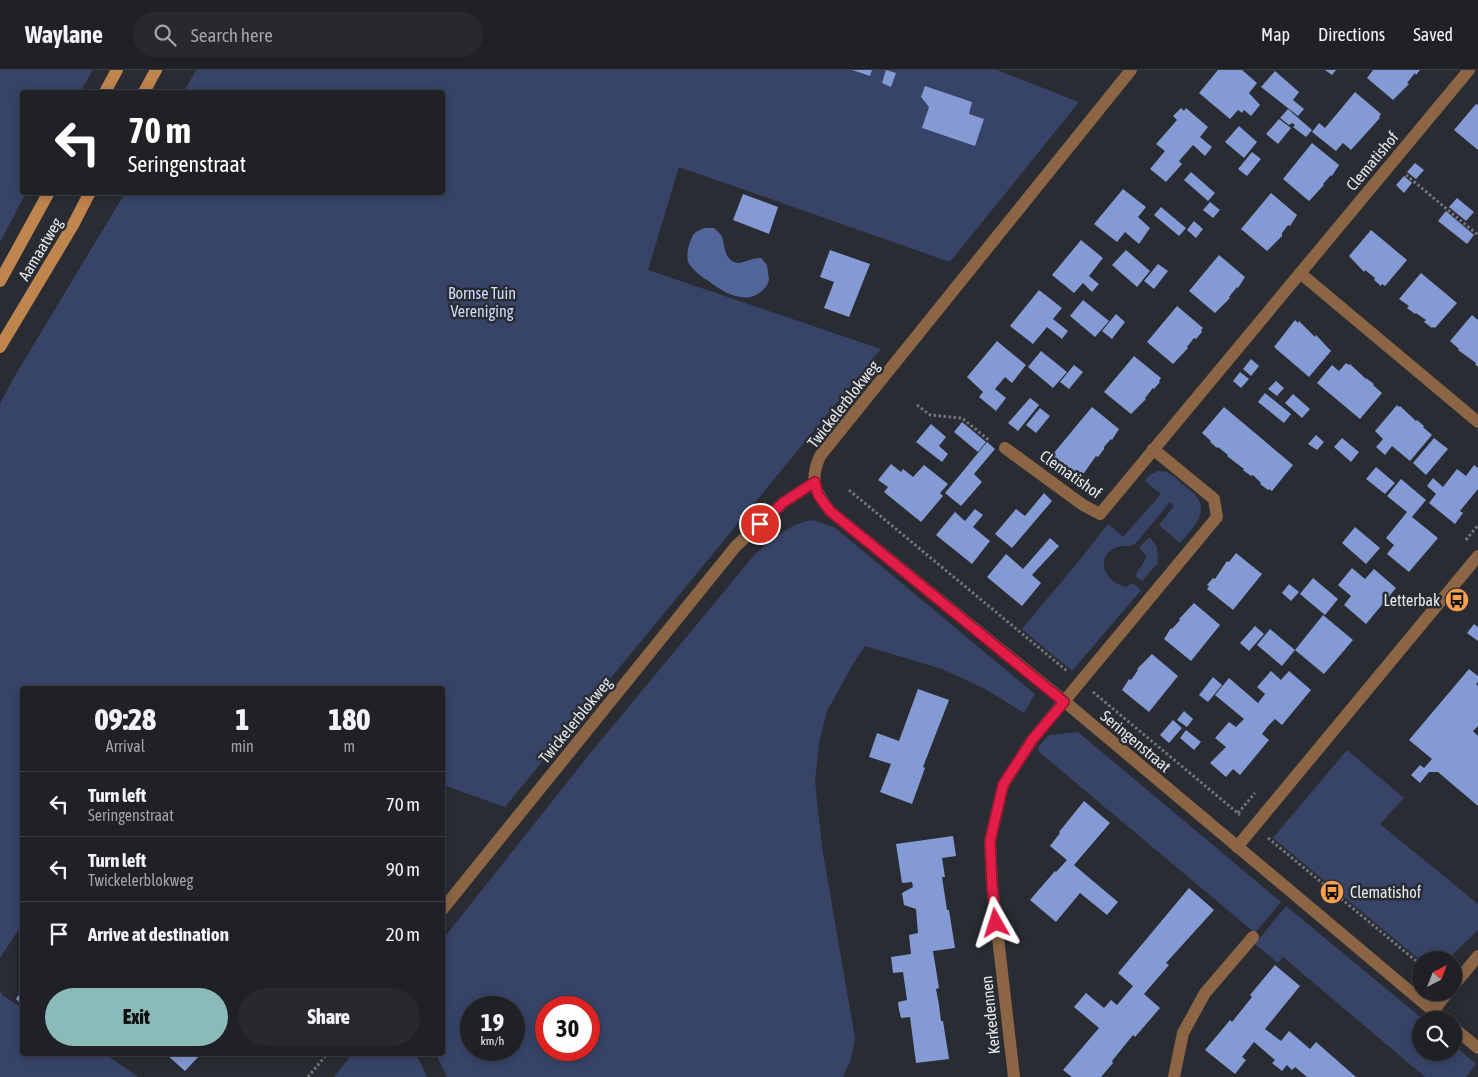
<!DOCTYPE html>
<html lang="en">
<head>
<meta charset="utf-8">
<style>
	:root { --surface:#1f2126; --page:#27292e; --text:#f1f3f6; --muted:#a1a3a7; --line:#3c3e43; --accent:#8bbbb9 }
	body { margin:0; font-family:"Asap Condensed",sans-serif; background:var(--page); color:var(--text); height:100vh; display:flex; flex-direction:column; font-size:19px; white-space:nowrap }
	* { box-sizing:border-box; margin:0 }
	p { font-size:16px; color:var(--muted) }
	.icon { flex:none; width:28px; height:28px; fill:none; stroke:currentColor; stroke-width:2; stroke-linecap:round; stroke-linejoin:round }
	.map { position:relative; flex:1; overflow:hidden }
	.drawer { position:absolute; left:20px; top:616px; width:425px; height:370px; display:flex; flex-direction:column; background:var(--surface); border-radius:5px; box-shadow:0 2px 12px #0003,0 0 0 1px var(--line) }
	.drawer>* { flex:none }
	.guide { position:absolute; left:20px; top:20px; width:425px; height:105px; border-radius:5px; box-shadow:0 2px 12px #0003,0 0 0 1px var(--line); background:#202124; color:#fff; overflow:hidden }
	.needle { width:32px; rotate:42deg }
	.fabs { position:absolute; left:1412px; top:881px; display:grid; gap:10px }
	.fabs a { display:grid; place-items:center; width:50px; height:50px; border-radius:50%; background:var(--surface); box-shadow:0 2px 12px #0003,0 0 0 1px var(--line); font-size:25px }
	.speed { position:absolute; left:460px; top:926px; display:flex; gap:10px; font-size:25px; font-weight:700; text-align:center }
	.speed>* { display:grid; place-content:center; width:65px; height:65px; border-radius:50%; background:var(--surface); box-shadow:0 2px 12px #0003,0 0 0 1px var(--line); line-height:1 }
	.speed small { font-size:12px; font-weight:400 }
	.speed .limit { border:8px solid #d22; background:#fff; color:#111 }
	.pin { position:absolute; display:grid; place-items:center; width:42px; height:42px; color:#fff; margin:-21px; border:2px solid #fff; border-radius:50%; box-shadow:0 1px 5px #0007 }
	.me { position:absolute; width:55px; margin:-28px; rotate:354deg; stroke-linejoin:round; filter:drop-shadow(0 0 4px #0008) }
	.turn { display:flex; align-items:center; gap:18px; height:105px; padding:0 25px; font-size:22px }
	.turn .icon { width:65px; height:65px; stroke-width:2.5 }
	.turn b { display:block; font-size:35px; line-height:42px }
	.eta { display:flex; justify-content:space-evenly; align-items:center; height:85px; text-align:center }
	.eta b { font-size:30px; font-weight:800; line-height:35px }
	.primary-button { display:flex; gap:10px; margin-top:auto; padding:10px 25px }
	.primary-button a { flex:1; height:58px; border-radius:30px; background:var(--accent); color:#111; font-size:20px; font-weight:800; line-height:58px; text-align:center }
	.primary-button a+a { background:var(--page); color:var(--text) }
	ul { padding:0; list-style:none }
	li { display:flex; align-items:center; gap:15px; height:65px; padding:0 25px; border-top:1px solid var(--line) }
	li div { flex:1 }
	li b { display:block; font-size:19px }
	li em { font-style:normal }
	header { display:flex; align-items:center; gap:30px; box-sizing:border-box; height:70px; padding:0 25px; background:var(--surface); border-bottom:1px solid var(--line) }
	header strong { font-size:24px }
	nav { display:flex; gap:28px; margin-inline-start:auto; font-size:18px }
	.search { width:350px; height:45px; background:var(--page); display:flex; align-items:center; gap:12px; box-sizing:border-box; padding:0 18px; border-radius:28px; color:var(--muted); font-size:19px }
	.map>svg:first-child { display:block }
</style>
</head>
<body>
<header>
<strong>Waylane</strong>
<div class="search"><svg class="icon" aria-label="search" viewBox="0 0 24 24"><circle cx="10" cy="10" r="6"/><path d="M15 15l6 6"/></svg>Search here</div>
<nav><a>Map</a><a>Directions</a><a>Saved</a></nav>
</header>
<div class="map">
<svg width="1478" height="1007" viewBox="0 0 1478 1007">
	<rect width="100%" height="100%" fill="#292c32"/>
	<g fill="#374468" fill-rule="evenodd">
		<path d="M0 0H93L80 22H22V122L26 123 0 172Z"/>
		<path d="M196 0H997L1079 32 950 192 679 97 648 200 881 279 505 737 443 715 442 619H22V854L0 888V334L13 309 125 123 442 122V22H184Z"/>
		<path d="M1158 401C1168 400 1174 406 1181 413 1186 417 1192 421 1196 426 1210 443 1191 460 1180 473L1159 455 1174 436 1170 432 1136 473C1126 479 1126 474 1118 477 1105 480 1100 493 1107 504 1111 511 1118 515 1126 517L1133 513 1141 520 1072 601 1022 559 1078 492 1108 454 1123 467 1161 424 1145 411 1149 405Z"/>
		<path d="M813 450 834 457 1035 624 1024 643 985 619 942 599 865 576 852 596 827 641 819 673 815 711 822 777 855 968 851 989 843 1007H447L436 984H442L443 869 592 681 756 483C773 470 791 452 813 450ZM471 938H514V980H471ZM546 938H589V980H546Z"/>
		<path d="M1150 467 1157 477 1158 493 1142 511 1136 507C1136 499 1145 495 1146 486L1139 477Z"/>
		<path d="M1078 662 1281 832 1255 863 1039 682 1038 677 1049 665Z"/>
		<path d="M1347 680 1404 728 1380 754 1478 834V860L1447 890 1421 891 1273 768Z"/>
		<path d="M1286 836 1424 950H1421V982H1454V975L1476 994 1466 1007H1425L1283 887 1278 893 1255 874Z"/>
		<path d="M0 920 2 925 22 938V984H105L138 1007H0Z"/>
		<path d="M352 984H416L427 1007H334Z"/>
	</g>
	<path fill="#52659b" d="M704 158H714C717 161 721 164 722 167 725 176 724 191 738 193 743 193 752 188 761 188L767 195 769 210C768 213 766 218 763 220 747 236 724 223 710 212 703 208 694 201 689 194 685 186 689 171 694 164 696 161 701 160 704 158Z"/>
	<g fill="#849ad4">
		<path d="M852 0H872L870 6Z"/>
		<path d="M886 0 896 3 891 17 882 13Z"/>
		<path d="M1218 0H1242L1257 13 1249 23 1260 35 1251 46 1244 40 1242 43 1238 40 1230 49 1199 23Z"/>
		<path d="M1325 0H1336L1332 5Z"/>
		<path d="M1373 0H1420L1416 5 1415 3 1407 13 1409 14 1393 30 1367 8Z"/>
		<path d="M1275 1 1299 22 1293 30 1304 39 1298 46 1261 17Z"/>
		<path d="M925 16 972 32 969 44 984 49 975 76 922 58 929 37 921 27Z"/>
		<path d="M1355 22 1381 44 1379 47 1380 48 1351 80 1343 73 1336 81 1312 62 1319 53 1325 58Z"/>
		<path d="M1476 34 1478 35V80L1454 60Z"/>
		<path d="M1181 38 1184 41 1186 38 1208 57 1200 67 1212 77 1205 86 1193 75 1179 91 1182 94 1166 112 1150 99 1165 81 1156 74 1177 50 1173 46Z"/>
		<path d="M1288 39 1312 60 1306 67 1293 57 1295 55 1292 53 1289 55 1280 48Z"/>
		<path d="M1279 49 1291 58 1278 74 1266 64Z"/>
		<path d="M1239 56 1257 72 1244 88 1225 72Z"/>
		<path d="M1312 73 1339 95 1332 106 1331 105 1323 114 1324 115 1309 131 1283 109Z"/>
		<path d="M1252 82 1261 89 1247 106 1238 99Z"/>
		<path d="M1415 93 1424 100 1416 109 1407 102Z"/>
		<path d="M1191 102 1215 123 1208 131 1184 110Z"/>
		<path d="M1404 106 1412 113 1404 123 1396 115Z"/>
		<path d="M1123 119 1146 137 1138 147 1150 158 1139 174 1125 162 1117 172 1094 154Z"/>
		<path d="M1271 123 1297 145 1290 156 1288 155 1282 163V166L1267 181 1241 159Z"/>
		<path d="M743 124 778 137 769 164 733 150Z"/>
		<path d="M1457 128 1474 142 1466 151 1449 137Z"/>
		<path d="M1210 132 1220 140 1213 148 1203 140Z"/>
		<path d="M1161 137 1186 158 1179 166 1154 145Z"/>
		<path d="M1446 141 1474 165 1467 174 1438 151Z"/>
		<path d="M1194 151 1203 159 1196 168 1187 160Z"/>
		<path d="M1371 160 1407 190 1385 216 1382 214 1381 216 1374 210 1375 208 1365 200 1364 202 1349 186Z"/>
		<path d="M1081 170 1103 188 1089 206 1099 214 1092 222 1083 213 1074 223 1052 205Z"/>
		<path d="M830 180 870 194 849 247 824 238 834 212 820 207Z"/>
		<path d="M1126 180 1150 201 1137 217 1112 195Z"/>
		<path d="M1219 185 1245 207 1238 218 1237 217 1229 227 1230 228 1215 243 1189 221Z"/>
		<path d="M1158 194 1168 201 1154 219 1144 211Z"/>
		<path d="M1421 203 1457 233 1435 258 1433 257 1432 258 1424 252 1426 250 1416 243 1415 244 1407 238 1409 236 1399 229Z"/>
		<path d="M1039 220 1062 238 1053 249 1068 261 1062 269 1047 257 1033 274 1010 256Z"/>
		<path d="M1083 230 1109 251 1095 267 1070 246Z"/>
		<path d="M1177 236 1203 258 1201 260 1202 262 1196 269 1194 268 1187 277 1188 278 1173 294 1147 272Z"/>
		<path d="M1116 244 1125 252 1112 269 1102 261Z"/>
		<path d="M1472 245 1478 250V297L1475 294 1476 293 1458 280 1459 279 1450 271Z"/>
		<path d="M1295 250 1298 253 1299 251 1315 267 1316 265 1331 281 1309 307 1274 277Z"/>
		<path d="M997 271 1026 295 1012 313 1005 307 995 319 1006 328 996 341 979 327 983 322 967 307Z"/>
		<path d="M1041 281 1067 302 1053 318 1028 297Z"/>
		<path d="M1134 286 1161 308 1159 311 1160 312 1154 319 1153 318 1145 328 1146 329 1131 344 1104 322Z"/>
		<path d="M1251 289 1259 296 1251 306 1243 299Z"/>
		<path d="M1346 293 1349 295 1350 294 1366 309V308L1374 314 1373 315 1382 323 1360 349 1317 313 1332 295 1339 301Z"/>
		<path d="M1074 295 1083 302 1069 319 1060 312Z"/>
		<path d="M1240 302 1249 309 1241 318 1233 311Z"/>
		<path d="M1276 311 1284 318 1277 326 1268 319Z"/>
		<path d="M1265 323 1291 344 1284 353 1258 332Z"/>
		<path d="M1293 324 1310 339 1302 348 1285 333Z"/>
		<path d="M1030 328 1039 335 1018 361 1008 353Z"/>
		<path d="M1397 335 1399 337 1400 336 1416 351 1417 350 1424 356 1423 357 1432 365 1410 391 1392 376 1385 385 1376 377 1383 369 1375 361Z"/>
		<path d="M1092 337 1119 359 1112 370 1111 369 1104 377V379L1098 387 1096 386 1084 403H1082L1075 412 1048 390Z"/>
		<path d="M1224 337 1293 395 1272 421 1269 419 1268 420 1260 414 1261 413 1254 406 1252 405 1251 406 1243 400 1244 399 1227 386 1228 385 1218 377 1217 378 1210 372 1211 371 1202 363Z"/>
		<path d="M1040 338 1050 346 1036 363 1026 355Z"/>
		<path d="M962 352 986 372 978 382 954 362Z"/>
		<path d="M931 354 946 367 939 376 948 384 942 392 916 372Z"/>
		<path d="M1316 365 1324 372 1317 380 1308 374Z"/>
		<path d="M1342 368 1359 382 1351 392 1334 377Z"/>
		<path d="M1434 368 1448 379 1426 405 1413 393Z"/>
		<path d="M987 372 995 379 974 404 982 412 961 436 945 423Z"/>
		<path d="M891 394 901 402 903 399 913 407 924 395 948 414 940 423 943 426 921 452 884 422 888 417 878 410Z"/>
		<path d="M1474 395 1478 398V419L1460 441 1463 443 1455 454 1429 433 1436 424 1427 416 1433 408 1443 417 1457 399 1466 406Z"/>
		<path d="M1376 397 1395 413 1385 424 1366 409Z"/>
		<path d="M1401 409 1426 430 1412 447 1438 468 1409 502 1387 484 1394 475 1386 468 1407 442 1387 426Z"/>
		<path d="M1044 423 1052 431 1012 478 995 464 1016 439 1025 446Z"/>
		<path d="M975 439 983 445 973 457 990 471 972 494 936 465 955 442 965 451Z"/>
		<path d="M1355 457 1380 478 1366 494 1342 473Z"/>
		<path d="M1050 468 1059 476 1032 505 1041 513 1022 536 987 507 1006 484 1023 499Z"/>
		<path d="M1236 483 1262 504 1233 540 1207 519 1209 516 1207 515 1213 508 1215 509 1227 491 1229 492Z"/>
		<path d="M1352 498 1365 509 1374 499 1396 518 1366 554 1344 535 1351 526 1338 515Z"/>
		<path d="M1313 508 1338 529 1325 545 1300 524Z"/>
		<path d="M1289 514 1299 522 1291 531 1282 523Z"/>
		<path d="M1194 533 1220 555 1191 591 1164 569 1171 558 1172 559 1180 550 1179 549Z"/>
		<path d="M1323 545 1353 570 1324 604 1295 580 1282 596 1257 575 1270 559 1295 580Z"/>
		<path d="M1474 554 1478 557V571L1467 563Z"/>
		<path d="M1255 556 1264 564 1249 581 1240 573Z"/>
		<path d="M1152 584 1178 606 1149 642 1122 620 1129 609 1131 610 1138 600 1137 599Z"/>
		<path d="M1469 599 1478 606V612L1476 614 1478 616V656L1473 661 1478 666V736L1438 702H1429L1420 713 1411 705 1420 695 1424 698 1432 689 1409 670Z"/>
		<path d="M1271 601 1281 610 1289 601 1311 620 1282 655 1275 649 1268 656 1262 664 1269 670 1240 705 1233 699 1226 707 1210 693 1226 677 1215 668 1229 652 1236 657 1244 649 1215 625 1229 608 1258 633 1265 624 1257 617Z"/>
		<path d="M1213 607 1222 615 1208 632 1199 625Z"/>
		<path d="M918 619 949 630 923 697 925 698 912 734 880 722 891 694 869 687 877 663 899 671Z"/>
		<path d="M1184 641 1193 649 1187 657 1177 650Z"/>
		<path d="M1173 650 1182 658 1169 673 1160 665Z"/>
		<path d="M1186 660 1201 672 1194 680 1180 668Z"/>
		<path d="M1084 731 1110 753 1074 795 1118 832 1107 845 1080 823 1056 852 1030 830 1055 801 1056 802 1067 790 1050 776 1060 763 1059 762Z"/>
		<path d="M953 766 956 786 942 788 945 807H942L947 840H949L955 878 933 881 939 918 936 919 939 935 941 951H943L949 989 916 993 910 947 901 948 899 940 898 932 907 930 903 902 893 903 891 887 911 884 909 865 918 863 916 839 904 835 902 823 913 817 912 812 902 813 896 774Z"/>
		<path d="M1189 818 1214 840 1166 893 1169 895 1144 924 1160 938 1135 967 1133 965 1112 991 1113 993 1101 1007H1072L1063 1000 1099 958 1074 937 1086 923 1104 938 1111 930 1117 935 1133 916 1118 903Z"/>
		<path d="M1275 895 1300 916 1265 959 1281 971 1289 961 1310 979 1316 972 1356 1007H1307L1295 997 1292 1000 1287 995 1282 1001 1272 993 1275 990 1254 972 1242 987 1246 990 1235 1004 1205 980 1230 950 1232 952 1252 927 1250 925Z"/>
		<path d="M22 921V934L16 929Z"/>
		<path d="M166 984H201L185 1001Z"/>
	</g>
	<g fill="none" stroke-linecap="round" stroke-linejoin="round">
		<g stroke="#73757b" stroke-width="3" stroke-dasharray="2.5 2.5" stroke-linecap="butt">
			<path d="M1406 105 1478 165"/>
			<path d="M917 335 930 345 962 348 990 371"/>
			<path d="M849 420 1067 601"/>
			<path d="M1466 470 1478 455"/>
			<path d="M1093 622 1240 745"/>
			<path d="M1238 743 1255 723"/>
			<path d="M1268 768 1421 895"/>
			<path d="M308 1007 327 984"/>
		</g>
		<g stroke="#8b6544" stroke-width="12">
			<path d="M1131 0 820 386C809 411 815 422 830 441L1064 631 1444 950"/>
			<path d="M1300 203 1478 352"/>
			<path d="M1005 378 1083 435 1100 444 1469 0"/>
			<path d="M1237 777 1478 486"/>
			<path d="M442 840 736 476 784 432 815 412"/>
			<path d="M1454 915 1478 886"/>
			<path d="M1433 941 1448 922"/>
			<path d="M1454 958 1478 978"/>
			<path d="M1014 1007 992 815 990 771 1003 715 1032 670 1217 447 1214 429 1153 379"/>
			<path d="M1174 1007 1183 963 1205 923 1253 867"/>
		</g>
		<g stroke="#c0844e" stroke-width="12">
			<path d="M105 22 117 0"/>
			<path d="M144 22 156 0"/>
			<path d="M0 211 49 122"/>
			<path d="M0 277 73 155 90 122"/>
		</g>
	</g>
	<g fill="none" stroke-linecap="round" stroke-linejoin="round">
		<g stroke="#92132f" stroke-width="12">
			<path id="route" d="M760 454 784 432 815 412 818 425 830 441 1064 632 1032 670 1003 715 990 771 992 815 996 853"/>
		</g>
		<use href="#route" stroke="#e11d48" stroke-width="9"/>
	</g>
	<defs>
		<g id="bus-disc" transform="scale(1.25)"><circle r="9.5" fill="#f8a04c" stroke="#292c32"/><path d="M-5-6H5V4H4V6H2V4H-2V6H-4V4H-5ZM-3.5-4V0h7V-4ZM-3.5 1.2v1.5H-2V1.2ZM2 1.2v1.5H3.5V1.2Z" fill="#111"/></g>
	</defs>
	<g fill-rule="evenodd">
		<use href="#bus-disc" x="1457" y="530"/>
		<use href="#bus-disc" x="1332" y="822"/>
	</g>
	<g text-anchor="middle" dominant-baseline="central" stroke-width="5" stroke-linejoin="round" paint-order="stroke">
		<g font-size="16" fill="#e8e9ee" stroke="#292c32">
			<text transform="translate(1372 91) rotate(-50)">Clematishof</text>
			<text transform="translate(40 179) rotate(-59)">Aamaatweg</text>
			<text transform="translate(843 334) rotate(-52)">Twickelerblokweg</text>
			<text transform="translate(1071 404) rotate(35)">Clematishof</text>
			<text transform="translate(575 650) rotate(-51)">Twickelerblokweg</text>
			<text transform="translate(1136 671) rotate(40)">Seringenstraat</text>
			<text transform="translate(990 945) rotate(-96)">Kerkedennen</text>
		</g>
		<g font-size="16" fill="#cedbfc" stroke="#292c32">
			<text x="482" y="223">Bornse Tuin<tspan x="482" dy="18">Vereniging</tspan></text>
		</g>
		<g font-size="16" fill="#e8e9ee" stroke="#292c32" text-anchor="end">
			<text x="1440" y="530">Letterbak</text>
			<text x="1350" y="822" text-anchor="start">Clematishof</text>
		</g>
	</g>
</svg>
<div class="fabs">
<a><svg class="needle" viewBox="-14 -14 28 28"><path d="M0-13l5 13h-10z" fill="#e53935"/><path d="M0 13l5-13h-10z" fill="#a1a3a7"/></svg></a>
<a><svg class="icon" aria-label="search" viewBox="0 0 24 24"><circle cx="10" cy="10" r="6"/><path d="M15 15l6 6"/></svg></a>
</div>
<div class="speed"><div>19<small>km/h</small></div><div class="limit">30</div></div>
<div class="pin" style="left:760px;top:454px;background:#d93025"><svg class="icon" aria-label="arrive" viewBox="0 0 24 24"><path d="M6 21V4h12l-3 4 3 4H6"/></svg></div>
<svg class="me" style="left:996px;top:853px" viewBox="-20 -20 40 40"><path d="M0-17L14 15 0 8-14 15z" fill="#e11d48" stroke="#fff" stroke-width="4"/></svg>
<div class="guide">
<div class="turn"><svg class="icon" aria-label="left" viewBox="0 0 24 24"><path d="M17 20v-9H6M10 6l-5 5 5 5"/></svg><div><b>70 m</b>Seringenstraat</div></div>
</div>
<section class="drawer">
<div class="eta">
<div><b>09:28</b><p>Arrival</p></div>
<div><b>1</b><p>min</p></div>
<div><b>180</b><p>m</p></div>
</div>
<ul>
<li><svg class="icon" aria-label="left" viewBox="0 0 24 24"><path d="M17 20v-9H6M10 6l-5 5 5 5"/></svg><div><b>Turn left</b><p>Seringenstraat</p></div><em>70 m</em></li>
<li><svg class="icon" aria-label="left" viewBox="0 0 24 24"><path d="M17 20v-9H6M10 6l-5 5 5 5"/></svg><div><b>Turn left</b><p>Twickelerblokweg</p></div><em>90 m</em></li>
<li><svg class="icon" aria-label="arrive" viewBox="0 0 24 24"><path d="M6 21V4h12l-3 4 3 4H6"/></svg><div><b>Arrive at destination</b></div><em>20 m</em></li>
</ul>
<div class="primary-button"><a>Exit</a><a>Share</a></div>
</section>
</div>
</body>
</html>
